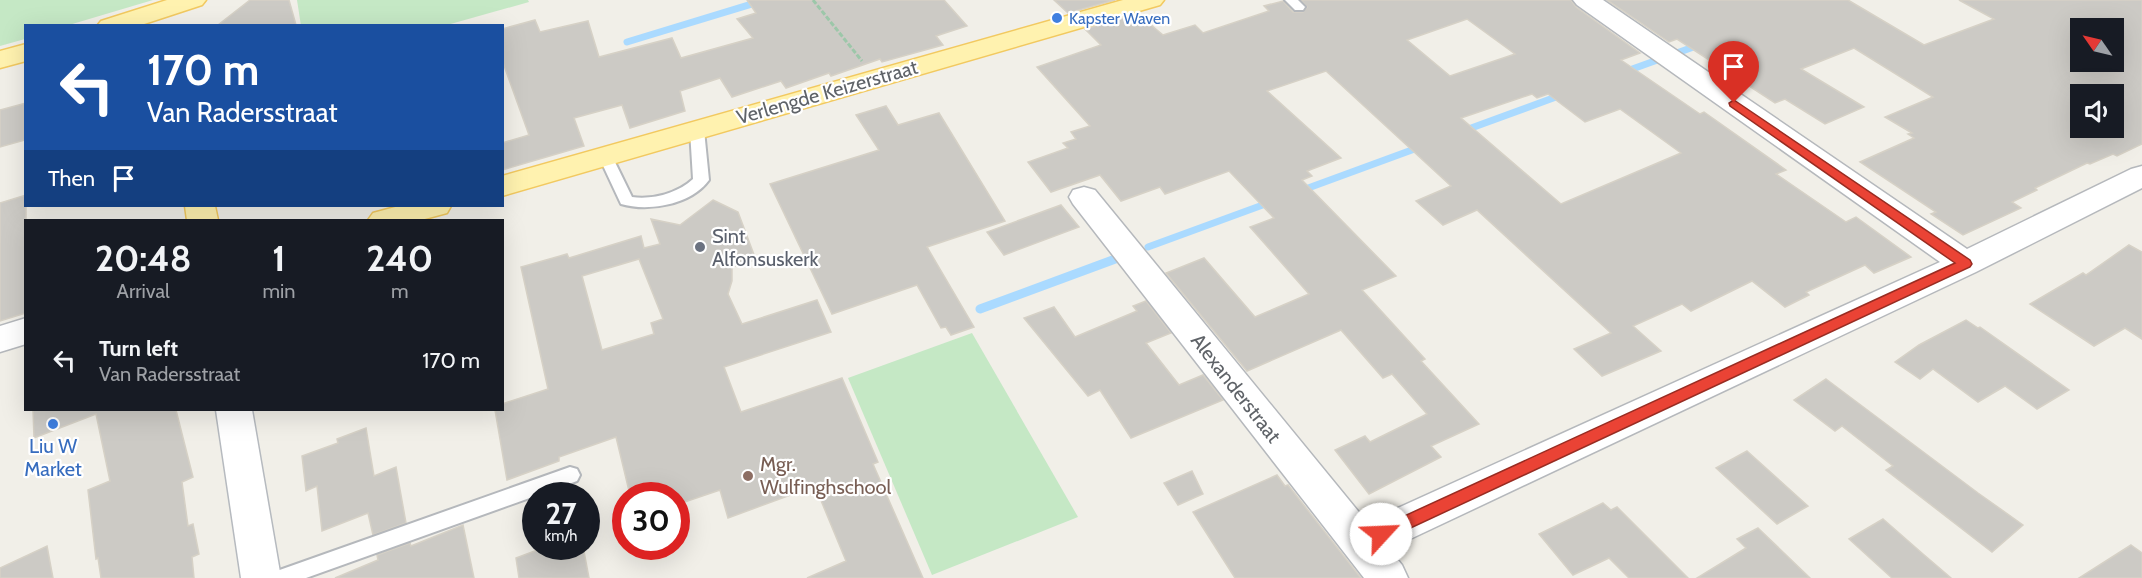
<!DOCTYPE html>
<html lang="en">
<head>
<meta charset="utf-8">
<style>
	:root { --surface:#171b24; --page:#20242c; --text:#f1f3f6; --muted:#9ea1a6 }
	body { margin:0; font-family:Cabin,sans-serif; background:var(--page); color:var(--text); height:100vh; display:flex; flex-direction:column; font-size:22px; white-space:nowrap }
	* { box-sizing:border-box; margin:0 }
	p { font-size:20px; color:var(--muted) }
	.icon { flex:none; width:33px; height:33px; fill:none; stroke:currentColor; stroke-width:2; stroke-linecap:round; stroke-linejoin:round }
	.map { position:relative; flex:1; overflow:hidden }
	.drawer { position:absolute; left:24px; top:219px; width:480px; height:192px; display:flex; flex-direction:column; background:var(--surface); border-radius:0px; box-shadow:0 6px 24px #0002 }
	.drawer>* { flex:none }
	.banner { position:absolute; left:24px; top:24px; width:480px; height:183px; border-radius:0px; box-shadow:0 6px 24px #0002; background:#1a4fa0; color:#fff; overflow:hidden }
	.needle { width:39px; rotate:304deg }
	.fabs { position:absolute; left:2070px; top:18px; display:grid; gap:12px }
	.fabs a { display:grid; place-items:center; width:54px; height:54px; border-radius:0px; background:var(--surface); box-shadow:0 6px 24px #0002; font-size:30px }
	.speed { position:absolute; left:522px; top:482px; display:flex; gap:12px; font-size:30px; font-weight:700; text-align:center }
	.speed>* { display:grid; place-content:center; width:78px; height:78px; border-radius:50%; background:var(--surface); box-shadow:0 6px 24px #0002; line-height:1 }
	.speed small { font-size:15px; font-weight:400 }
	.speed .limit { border:9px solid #d22; background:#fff; color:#111 }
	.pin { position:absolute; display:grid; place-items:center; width:51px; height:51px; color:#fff; margin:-62px -26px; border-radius:50% 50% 50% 0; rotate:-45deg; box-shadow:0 0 6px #0007 }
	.pin .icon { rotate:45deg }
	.me { position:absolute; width:66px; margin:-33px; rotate:65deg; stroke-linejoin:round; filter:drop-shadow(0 0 4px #0008) }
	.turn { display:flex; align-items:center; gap:21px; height:126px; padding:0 24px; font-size:27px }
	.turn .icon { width:78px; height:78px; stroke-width:2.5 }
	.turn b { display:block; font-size:42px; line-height:51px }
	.then { display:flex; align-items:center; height:57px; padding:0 24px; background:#0003; gap:12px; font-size:22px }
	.eta { display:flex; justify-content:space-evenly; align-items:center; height:102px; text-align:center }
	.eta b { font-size:36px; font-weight:700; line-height:42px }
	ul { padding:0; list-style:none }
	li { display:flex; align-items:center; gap:18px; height:78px; padding:0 24px }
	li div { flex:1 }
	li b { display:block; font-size:22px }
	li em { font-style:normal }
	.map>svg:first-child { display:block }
</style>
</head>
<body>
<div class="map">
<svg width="2142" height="578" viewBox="0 0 2142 578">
	<rect width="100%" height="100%" fill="#f1efe8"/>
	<g fill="#c5e8c5">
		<path d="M0 0H153L69 25 26 26 25 39 0 46Z"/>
		<path d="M297 0H528L529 2 447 25 301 26Z"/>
		<path d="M972 333 1078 517 932 575 848 378Z"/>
	</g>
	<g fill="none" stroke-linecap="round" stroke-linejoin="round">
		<g stroke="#aadaff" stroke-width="7">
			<path d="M627 42 765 0"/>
			<path d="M1624 72 1699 45"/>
			<path d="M1463 131 1564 94"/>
			<path d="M1300 191 1420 147"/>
			<path d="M1148 247 1271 202"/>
		</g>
		<path stroke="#aadaff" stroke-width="9" d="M980 309 1118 258"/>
	</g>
	<g fill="#cccac5" stroke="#d6d1c6" stroke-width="1.5" fill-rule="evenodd">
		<path d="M250 0H289L296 25H218Z"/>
		<path d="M747 0H944L967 26 936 36 943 45 882 62 880 59 831 76 829 73 786 88 781 81 732 97 720 78 680 91 685 111 630 128 622 105 574 118 584 146 502 170V143L529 135 502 60V29L535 20 540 32 588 21 599 57 672 38 681 58 753 38 737 19 756 13Z"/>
		<path d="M1054 0H1115L1068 13Z"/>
		<path d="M1301 0H1571L1576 7 1640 53 1621 60 1700 114 1704 112 1786 170 1776 174 1846 222 1856 217 1911 257 1874 273 1865 265 1806 292 1809 295 1785 307 1752 281 1691 311 1682 304 1633 326 1661 351 1602 376 1574 349 1611 333 1477 210 1443 225 1416 201 1451 186 1326 71 1267 91 1341 158 1307 171 1312 176 1302 180 1396 276 1362 290 1425 359 1421 361 1479 424 1431 446 1441 457 1369 494 1335 450 1365 436 1370 442 1427 414 1392 374 1383 378 1341 330 1247 371 1166 273 1204 258 1255 317 1309 294 1250 227 1274 218 1229 171 1165 194 1160 187 1121 201 1100 175 1051 192 1028 162 1068 148 1063 143 1076 139 1071 132 1090 126 1037 67 1101 45 1085 29 1138 14 1163 35 1195 25 1203 33 1269 11 1264 6 1283 1 1293 12H1303L1307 7ZM1467 19 1515 54 1450 76 1407 40ZM1532 94 1537 98 1548 94 1585 122 1620 109 1681 153 1561 204 1461 118Z"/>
		<path d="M1607 0H1848L1924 45 1994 19 1959 0H2142V144L2117 156 2113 154 2090 164 2087 163 2035 188 2037 190 2012 202 2021 208 1963 235 1931 214 1936 212 1860 162 1914 138 1908 134 1912 133 1885 117 1933 97 1854 48 1801 69 1864 107 1825 124 1785 99 1775 103 1677 39 1669 42ZM2080 28H2114V62H2080ZM2080 94H2114V128H2080Z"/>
		<path d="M26 103 25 140 0 147V110Z"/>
		<path d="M886 106 898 125 939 113 1005 221 927 247 974 327 951 335 946 327 941 328 917 285 832 314 770 184 879 150 856 115Z"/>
		<path d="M26 195V313L0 321V203Z"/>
		<path d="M713 200 738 212 756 260 732 267V281L728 294 742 324 817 300 831 332 724 367 741 412 842 378 878 462 873 464 923 578H807L846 561 815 486 728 518 720 490 676 505V495H630L616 437 559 457V461L507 480 495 410H502V404L548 389 521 267 567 254 569 258 641 236 644 248 660 244 651 219 680 225ZM639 259 663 319 651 323 654 334 602 350 582 276Z"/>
		<path d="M1061 205 1079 227 1004 255 987 232Z"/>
		<path d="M2129 245 2142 252V339L2125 328 2094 346 2030 304 2083 273 2086 275Z"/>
		<path d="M1146 301 1171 333 1146 343 1179 385 1203 375 1223 400 1131 438 1100 390 1088 396 1024 318 1054 307 1075 337 1137 311 1133 306Z"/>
		<path d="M1966 320 1978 328 1980 327 2069 390 2037 409 2005 386 1978 402 1933 369 1920 379 1895 362 1919 345Z"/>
		<path d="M1826 379 1978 493 2023 525 1992 552 1886 470 1893 466 1842 426 1835 431 1794 400Z"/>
		<path d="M33 410H176L193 477 182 482 188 526 193 524 199 554 192 557 194 578H101L98 558 96 559 88 490 110 481 96 414 34 438Z"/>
		<path d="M366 428 374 476 396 467 406 523 373 535 368 513 322 531 317 486 306 491 302 456 338 443 337 439Z"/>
		<path d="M1747 451 1808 506 1777 524 1716 468Z"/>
		<path d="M1192 471 1203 494 1178 505 1164 483Z"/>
		<path d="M1277 475 1285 486 1288 485 1361 578H1235L1193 512Z"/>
		<path d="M1603 503 1611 510 1617 507 1688 578H1629L1609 558 1573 575 1539 534Z"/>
		<path d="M1883 519 1923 554 1951 578H1892L1849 539Z"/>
		<path d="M463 525 474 578H335L378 560 377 555 410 543 411 546Z"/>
		<path d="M1758 528 1810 578H1697L1746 548 1737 539Z"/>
		<path d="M2131 545 2142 553V578H2079Z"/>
		<path d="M47 546 53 578H0V568Z"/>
		<path d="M548 546H583L589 578H519L516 558Z"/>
	</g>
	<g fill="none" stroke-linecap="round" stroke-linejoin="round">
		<g stroke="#b5b8bc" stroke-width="4">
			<g id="service">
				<path d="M1285 0H1298L1305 7 1303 10H1295Z"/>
				<path d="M697 126 704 130 709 180C691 205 648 212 621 204L599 157 601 154H611L632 197C653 200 678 193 693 179L690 130Z"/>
				<path d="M570 467 577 469 580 475 577 481 306 578H271L274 572Z"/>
			</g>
		</g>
		<g stroke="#b5b8bc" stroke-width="3">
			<g id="minor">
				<path d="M1573 0H1603L1967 249 2131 169 2142 166V188L1976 272 1389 549 1402 565 1408 578H1364L1073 204 1069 197 1073 190 1084 187 1095 190 1367 522 1940 262 1577 5Z"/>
				<path d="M26 318V344L0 352V326Z"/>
			</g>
		</g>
		<g stroke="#b6babf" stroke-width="3">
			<path id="secondary" d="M216 410H252L281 578H241Z"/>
		</g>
		<g stroke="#f2c960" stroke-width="3">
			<g id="primary">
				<path d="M167 0H206L202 5 138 26H97L101 21Z"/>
				<path d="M1123 0H1164L1160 5 502 196V176Z"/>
				<path d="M26 44V61L0 68V51Z"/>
				<path d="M185 206H215L218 220H187Z"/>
				<path d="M399 206H451L447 213 421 220H368L373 213Z"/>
			</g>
		</g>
		<path stroke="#9cc7a9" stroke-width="3" stroke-dasharray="5 2" stroke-linecap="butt" d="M813 0 862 61"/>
		<use href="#service" fill="#fff" fill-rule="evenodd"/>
		<use href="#minor" fill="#fff" fill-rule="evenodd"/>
		<use href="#secondary" fill="#fff" fill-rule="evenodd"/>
		<use href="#primary" fill="#fff2af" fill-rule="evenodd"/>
	</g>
	<path fill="#ea4335" stroke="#982c22" stroke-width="1.5" d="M1734 100 1970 260 1972 264 1970 267 1387 539 1381 541 1376 539 1373 534 1376 529 1955 263 1730 106 1729 103Z"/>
	<g fill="#3f7fe0" stroke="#fff" stroke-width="2">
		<circle cx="1057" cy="18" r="6"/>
		<circle cx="53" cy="424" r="6"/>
	</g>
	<circle fill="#6b7280" stroke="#fff" stroke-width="2" cx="700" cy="247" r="6"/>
	<circle fill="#8d6e63" stroke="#fff" stroke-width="2" cx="748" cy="476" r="6"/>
	<g text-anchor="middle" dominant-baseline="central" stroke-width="4.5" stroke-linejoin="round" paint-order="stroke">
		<g font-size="16" fill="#366cbe" stroke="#fff" text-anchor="start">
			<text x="1069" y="18">Kapster Waven</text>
		</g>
		<g font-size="20" fill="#5f6368" stroke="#fff">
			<text transform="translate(827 92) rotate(-16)">Verlengde Keizerstraat</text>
			<text transform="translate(1236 388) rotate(52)">Alexanderstraat</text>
		</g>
		<g font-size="20" fill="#5b616d" stroke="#fff" text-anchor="start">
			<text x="712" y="236">Sint<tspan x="712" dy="23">Alfonsuskerk</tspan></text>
		</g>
		<g font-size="20" fill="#366cbe" stroke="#fff">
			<text x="53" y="446">Liu W<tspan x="53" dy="23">Market</tspan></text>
		</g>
		<g font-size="20" fill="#785e54" stroke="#fff" text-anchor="start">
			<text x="760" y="464">Mgr.<tspan x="760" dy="23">Wulfinghschool</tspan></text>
		</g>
	</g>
</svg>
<div class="fabs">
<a><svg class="needle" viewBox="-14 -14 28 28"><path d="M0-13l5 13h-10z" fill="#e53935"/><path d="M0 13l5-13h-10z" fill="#9ea1a6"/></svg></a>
<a><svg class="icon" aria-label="sound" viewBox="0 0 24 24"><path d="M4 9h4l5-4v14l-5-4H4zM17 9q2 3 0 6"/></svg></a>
</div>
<div class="speed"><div>27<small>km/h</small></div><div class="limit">30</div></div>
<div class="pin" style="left:1734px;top:103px;background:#d93025"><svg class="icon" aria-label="arrive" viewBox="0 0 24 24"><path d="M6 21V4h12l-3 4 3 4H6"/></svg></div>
<svg class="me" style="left:1381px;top:534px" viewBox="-20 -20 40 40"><circle r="19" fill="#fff"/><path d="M0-13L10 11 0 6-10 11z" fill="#ea4335"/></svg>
<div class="banner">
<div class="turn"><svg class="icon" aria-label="left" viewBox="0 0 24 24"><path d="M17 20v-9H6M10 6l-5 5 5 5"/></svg><div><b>170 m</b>Van Radersstraat</div></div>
<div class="then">Then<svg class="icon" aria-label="arrive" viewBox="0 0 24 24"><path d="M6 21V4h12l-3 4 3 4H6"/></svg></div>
</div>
<section class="drawer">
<div class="eta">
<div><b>20:48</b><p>Arrival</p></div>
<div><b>1</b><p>min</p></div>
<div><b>240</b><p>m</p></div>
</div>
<ul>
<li><svg class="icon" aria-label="left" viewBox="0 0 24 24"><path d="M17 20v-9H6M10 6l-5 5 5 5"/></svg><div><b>Turn left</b><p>Van Radersstraat</p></div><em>170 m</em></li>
</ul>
</section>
</div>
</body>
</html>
